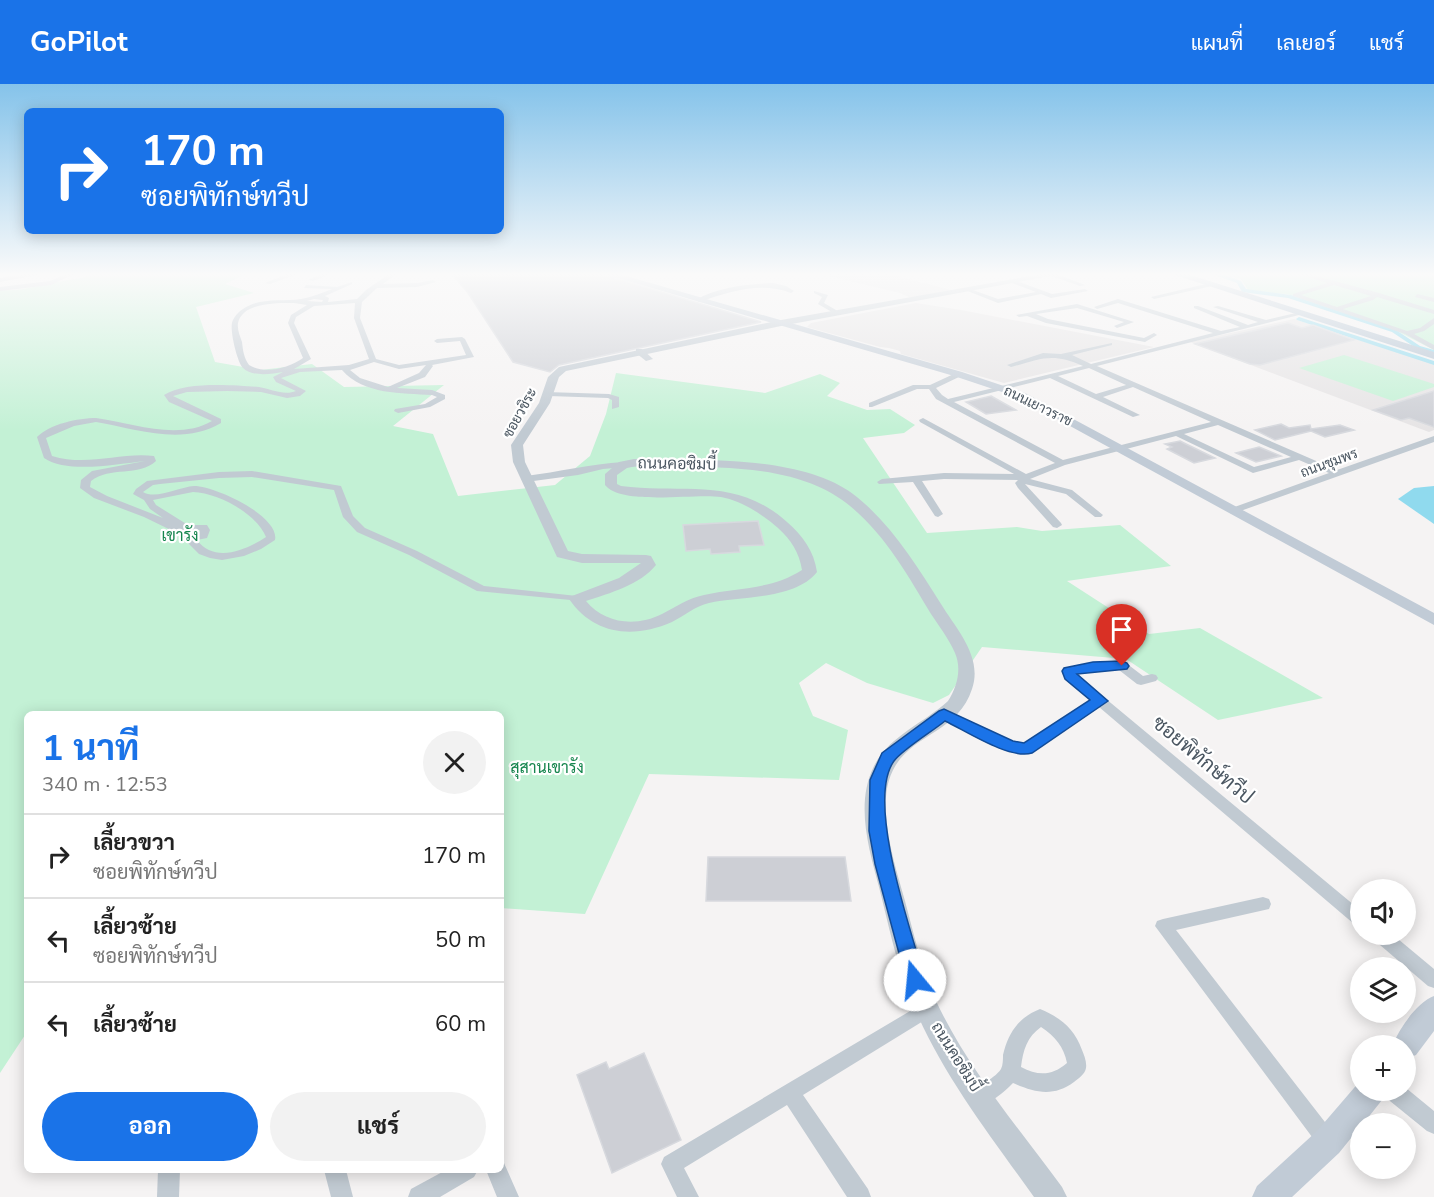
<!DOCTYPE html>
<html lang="th">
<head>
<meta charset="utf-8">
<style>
	:root { --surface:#fff; --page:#f2f2f2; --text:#222; --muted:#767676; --line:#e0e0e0; --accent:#1a73e8 }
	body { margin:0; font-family:"Nunito Sans",Sarabun,sans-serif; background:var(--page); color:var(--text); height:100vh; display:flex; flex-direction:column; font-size:22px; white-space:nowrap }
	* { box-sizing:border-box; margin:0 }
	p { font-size:20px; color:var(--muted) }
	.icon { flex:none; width:33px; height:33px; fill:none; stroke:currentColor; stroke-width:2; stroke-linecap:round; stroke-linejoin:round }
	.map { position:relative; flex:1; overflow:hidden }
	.panel { position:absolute; left:24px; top:627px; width:480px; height:462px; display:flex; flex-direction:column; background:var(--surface); border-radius:9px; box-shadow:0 3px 15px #0003 }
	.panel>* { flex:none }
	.hud { position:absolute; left:24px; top:24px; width:480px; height:126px; border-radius:9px; box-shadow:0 3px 15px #0003; background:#1a73e8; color:#fff; overflow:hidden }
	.buttons { position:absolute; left:1350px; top:795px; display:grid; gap:12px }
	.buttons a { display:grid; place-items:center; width:66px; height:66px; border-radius:50%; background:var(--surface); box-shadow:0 3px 15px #0003; font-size:30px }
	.pin { position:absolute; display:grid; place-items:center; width:51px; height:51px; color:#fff; margin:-62px -26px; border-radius:50% 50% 50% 0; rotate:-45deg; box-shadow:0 0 6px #0007 }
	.pin .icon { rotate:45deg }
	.me { position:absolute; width:66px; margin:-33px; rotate:343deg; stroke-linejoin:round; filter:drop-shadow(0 0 4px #0008) }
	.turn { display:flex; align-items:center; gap:21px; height:126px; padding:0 18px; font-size:27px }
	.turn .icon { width:78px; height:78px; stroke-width:2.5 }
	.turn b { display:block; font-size:42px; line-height:51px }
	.round { display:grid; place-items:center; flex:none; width:63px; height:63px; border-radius:32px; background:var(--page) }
	.headline { display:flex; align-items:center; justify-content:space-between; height:102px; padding:0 18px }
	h1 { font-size:36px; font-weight:700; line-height:45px; color:var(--accent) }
	.primary-button { display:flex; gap:12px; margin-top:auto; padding:12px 18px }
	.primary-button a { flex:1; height:69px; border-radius:36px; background:var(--accent); color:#fff; font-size:24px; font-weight:700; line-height:69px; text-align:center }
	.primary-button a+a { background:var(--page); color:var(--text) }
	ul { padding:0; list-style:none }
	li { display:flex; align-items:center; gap:18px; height:84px; padding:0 18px; border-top:2px solid var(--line) }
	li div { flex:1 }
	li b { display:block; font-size:22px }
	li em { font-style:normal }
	header { display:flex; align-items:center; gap:36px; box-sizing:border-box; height:84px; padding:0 30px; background:var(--accent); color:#fff }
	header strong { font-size:28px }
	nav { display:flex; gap:33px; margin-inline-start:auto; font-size:21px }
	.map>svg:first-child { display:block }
</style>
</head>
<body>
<header>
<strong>GoPilot</strong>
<nav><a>แผนที่</a><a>เลเยอร์</a><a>แชร์</a></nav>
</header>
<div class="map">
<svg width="1434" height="1113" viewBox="0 0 1434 1113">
	<rect width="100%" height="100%" fill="#f5f3f3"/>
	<g fill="#e6e4e5">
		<path d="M820 190H889L951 206 911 214 900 209Z"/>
		<path d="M916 219 961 226 1154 263 1004 299 901 270 900 267 889 264 880 263 807 243 811 239Z"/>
		<path d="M1294 235 1434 280V346L1429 348 1190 258Z"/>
	</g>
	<g fill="#c3f1d5">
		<path d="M92 190H246L225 200 254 209 196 223 215 278 260 286 312 280 344 303 444 301 393 342 433 350 458 412 555 401 590 372 606 330 616 289 765 309 820 290 840 299 827 312 867 326 890 325 915 341 904 349 863 354 927 449 1017 443 1042 447 1120 441 1171 482 1067 497 1149 550 1200 544 1323 614 1218 636 1126 575 982 563 949 611 933 619 867 599 826 579 799 599 813 632 848 646 839 696 649 690 585 830 501 824V630H27V948L0 989V206C22 208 42 200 63 197 74 195 81 195 92 190Z"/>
		<path d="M1223 190H1434V266L1383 240 1287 210 1253 208 1248 206 1241 195Z"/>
		<path d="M1344 271 1434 300V303L1393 317 1299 284Z"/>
	</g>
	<path fill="#90daee" d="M1434 402V440L1398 415 1414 404Z"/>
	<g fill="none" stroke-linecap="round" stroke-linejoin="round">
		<g fill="#90daee" fill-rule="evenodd">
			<path d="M1212 190H1222L1241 197 1246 205 1291 211 1396 246 1420 262 1434 266V270L1416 264 1392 248 1288 214 1242 208 1237 199Z"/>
			<path d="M1299 233 1434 277V281L1297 236 1296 235Z"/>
		</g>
	</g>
	<g fill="#cdcfd5" stroke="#d7d9de" stroke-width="1.5">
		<path d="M452 190H602L761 238 559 281 550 288 513 278 468 209Z"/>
		<path d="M1288 239 1302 244 1313 241 1354 256 1260 281 1250 280 1195 260Z"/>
		<path d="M1434 307V343L1409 334 1401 336 1373 326Z"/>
		<path d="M991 312 1016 326 986 330 966 318Z"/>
		<path d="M1281 340 1289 344 1310 341 1311 345 1340 341 1354 346 1325 353 1311 347 1275 356 1255 346Z"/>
		<path d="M1180 357 1186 360 1215 374 1194 379 1167 365 1172 363 1165 360Z"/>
		<path d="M1259 363 1281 372 1256 378 1236 369Z"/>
		<path d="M758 437 764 461 739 462 740 468 711 470 710 465 686 467 683 441Z"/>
		<path d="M708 773H845L851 817H706Z"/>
		<path d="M644 969 681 1056 612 1089 577 991 606 978 609 985Z"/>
	</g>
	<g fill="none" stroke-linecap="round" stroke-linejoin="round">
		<g fill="#c1cad2" fill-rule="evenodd">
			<path d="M26 190H43L0 198V194Z"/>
			<path d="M66 190H74L51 201 0 207V203L50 197Z"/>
			<path d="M287 190H297L270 200 265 199Z"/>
			<path d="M322 190H331L313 197 308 196Z"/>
			<path d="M389 190H396L383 200 417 199 433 196 436 198 417 203 377 204 362 218 360 234 376 275 399 281 466 271 460 257 437 259 434 257 437 255 462 253 465 255 474 273 432 281 433 282 425 293 397 304 432 306 445 311V315L430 323 398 329 394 327 395 325 425 320 437 313 432 311C402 309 364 311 342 286L300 288 281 294 306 307 300 312 287 314 261 308 227 307 187 308 173 312 221 335V339C182 362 137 345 96 338L74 342 46 354 52 372C88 383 120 368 154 372L156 377C139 393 110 382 91 397L90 403 107 412 163 434 150 425 144 416 133 410 136 405 147 397 219 388 252 387 341 402 353 432 365 444 417 467 484 502 577 512 583 515 581 517 477 507 409 471 357 448 343 433 334 406 252 393 219 394 160 400 153 401 143 408C156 416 179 403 194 402 215 402 280 432 275 456L261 465 244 472 222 476 210 474 199 470 179 450 144 433 94 414 80 404 81 396 92 387 145 377C118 380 67 390 44 374L37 353C50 340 78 334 96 334 132 339 178 357 212 337L169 318 164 311C184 297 235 301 259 303 271 305 284 312 296 307L276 298 273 293 283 288C271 290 252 293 243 284 237 278 230 247 232 239 233 234 238 228 243 225 260 213 282 218 301 215 312 213 322 209 332 205L304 204 306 201 337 203 352 198V200L325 212 329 214 328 218 357 215 366 206ZM314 215 323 216 322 218 307 217ZM294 219 307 221 291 231 288 239 303 274C288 284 265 291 249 281 244 274 243 267 242 258 240 252 237 246 238 239 243 218 277 219 294 219ZM355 219 354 234 369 275 349 281 294 285 311 275 294 239 296 233 314 222ZM374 278 399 285 426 281 419 289 388 303 360 294 350 286ZM193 408C218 409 256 429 266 453 245 467 214 479 197 456L207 454 210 446 207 441H188L156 421 153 416ZM200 446 199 449 192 450 189 447Z"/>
			<path d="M1046 190H1056L1085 201 1080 202Z"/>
			<path d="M1299 190H1309L1379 209 1434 226V230L1377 213 1373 216 1343 225 1407 247 1420 244 1434 234V240L1424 247 1414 250 1434 261V266L1405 250 1293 212V210L1327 199ZM1334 201 1371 212 1337 223 1301 211Z"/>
			<path d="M1014 196 1052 210 1085 205 1088 207 1051 214 1041 210 998 219 965 206 970 205 998 215 1036 208 1012 199Z"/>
			<path d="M773 199 786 202 794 207 791 209C760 197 729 208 699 218L696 216C717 203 748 200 773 199Z"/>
			<path d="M1210 199 1212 202 1154 215 1151 213Z"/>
			<path d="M814 207 828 211 824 219 841 229V231H837L818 220 822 213 814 209Z"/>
			<path d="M1417 210 1434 214V218L1415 213Z"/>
			<path d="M1118 215 1221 247 1240 243 1194 224V222H1198L1248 241 1258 238 1213 223 1218 222 1266 236 1300 228 1303 230 1097 282 1337 386 1434 352V358L1232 430 1227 427 1229 425 1329 389 1299 376 1253 389 1176 352 1065 381 1030 395 1072 406 1103 431 1101 433H1095L1066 410 1025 400 1061 439 1062 441 1057 444 1053 443 1018 404 1015 399 1018 396 944 395 922 397 943 430 938 433 935 432 913 398 879 400 877 398 882 395 944 389 1014 390 920 338 919 336 923 334 1026 390 1055 379 936 315 929 305H917L872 323H869V319L913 301H930L958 288 962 290 961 292 936 304 942 311 948 315 1083 282C1052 268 1041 275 1011 283L1007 281 1043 269 1061 270 1112 259V261L1072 271 1091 280 1213 249 1118 219 1097 225 1094 223ZM1089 284 1126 301 1096 310 1058 292ZM1050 294 1133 333 1140 331 1103 313 1133 303 1211 338 1063 376 954 318ZM1218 341 1291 373 1254 383 1184 350Z"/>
			<path d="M1077 220 1134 238 1117 244 1114 242 1124 238 1077 224 1036 230 1048 235 1144 254 1154 249 1157 251 1145 258 1046 239 1027 232 1019 233 1016 231Z"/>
			<path d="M636 265H642L653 275 646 277 636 269Z"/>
			<path d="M546 308 609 310 619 313V323L612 325V316L608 314 549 312H546Z"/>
			<path d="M623 378 628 381 626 383 603 385 578 391 526 398 521 395 526 392C558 388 591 380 623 378Z"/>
			<path d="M1093 578H1122L1126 579 1143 592 1152 590 1156 591 1158 594 1156 597 1141 601 1137 600 1119 586H1093L1076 590 1360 826V842L1354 840 1099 623 1027 670 1004 665 939 633 937 630 939 627H949L1012 658 1025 660 1091 617 1066 595 1063 587 1065 584Z"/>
			<path d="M1263 813 1269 815 1271 820 1269 825 1176 846 1335 1051 1338 1058 1335 1065 1328 1068 1321 1065 1155 842 1157 837 1163 835Z"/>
			<path d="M1371 850H1392L1434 885V904L1428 902 1373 855Z"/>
			<path d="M927 917 933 919 936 925 933 931 803 1011 868 1105 871 1113H847L787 1021 684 1084 699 1113H677L661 1080 664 1073Z"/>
			<path d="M1040 925C1061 934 1074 944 1082 966 1084 971 1087 978 1086 984 1085 990 1079 994 1074 998 1054 1013 1035 1009 1013 999 1003 1009 993 1017 980 1023L973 1020 970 1013C976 1000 993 997 1001 985 1003 981 1003 975 1003 971 1008 949 1019 933 1040 925ZM1041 943C1055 952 1064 963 1067 979 1052 992 1038 992 1021 983 1023 966 1027 953 1041 943Z"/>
			<path d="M1406 1004 1434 1027V1050L1427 1047 1385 1013 1382 1006H1406Z"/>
			<path d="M501 1077 504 1079 519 1113H497L486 1086H501Z"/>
			<path d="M158 1086H180L179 1113H157Z"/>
			<path d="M324 1086H346L353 1113H331Z"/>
			<path d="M446 1086H478L474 1093 440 1113H408L411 1105Z"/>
		</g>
		<path fill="#c1cad2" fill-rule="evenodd" d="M1042 190H1061L781 242 566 287 559 293 550 319 523 361 525 378 568 467 582 470 646 471 651 472 656 481C640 501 610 509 586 517 605 540 636 543 662 530 676 523 688 514 704 511 739 503 771 506 802 486 799 468 791 456 778 444 762 430 742 417 721 413 694 409 622 422 605 401V390L619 378 634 375C697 376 801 371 853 410 890 438 917 482 941 520 957 546 983 573 972 605 954 662 880 646 886 731 888 760 897 789 905 817 914 851 922 885 936 917 968 985 1018 1043 1062 1103L1067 1113H1034C987 1047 937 984 908 908 895 874 888 838 879 803 869 765 855 720 874 682 889 652 924 639 948 617 957 603 962 585 955 569 949 555 939 542 931 530 903 483 870 424 817 402 773 383 720 383 673 383 658 383 642 381 627 384L617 391V400L621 402C682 410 736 392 787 438 803 452 814 467 817 488 795 516 740 512 709 519 695 522 684 532 672 538 633 555 594 551 569 515L572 512 619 494 641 479H582L557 473 513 378 511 361 539 319 548 293 559 283 781 236Z"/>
		<g fill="#c1cbd6" fill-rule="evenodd">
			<path d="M604 190H619L962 288 1025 309 1434 529V541L1017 313 954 292Z"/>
			<path d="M1434 912V947L1416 971 1406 975V962H1392C1400 944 1416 919 1434 912Z"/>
			<path d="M1360 997V1006H1387L1382 1016 1363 1040H1360V1043L1339 1069 1292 1113H1252L1257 1102 1317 1047Z"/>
		</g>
		<path fill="#b3c2d1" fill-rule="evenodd" d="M1172 190H1187L1434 268V275Z"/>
	</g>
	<linearGradient id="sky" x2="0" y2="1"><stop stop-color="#85c3ea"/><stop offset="0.55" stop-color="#fafafa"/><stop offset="1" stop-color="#fafafa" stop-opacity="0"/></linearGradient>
	<rect width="1434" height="346" fill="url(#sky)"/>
	<path fill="#1a73e8" stroke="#114b97" stroke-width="1.5" d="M1122 577 1127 579 1129 582 1127 585 1077 590 1108 617 1032 669C1010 676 966 647 945 637 933 647 903 665 894 677 865 717 912 850 925 896L922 903 915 905 908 903 875 780 869 747 870 696 882 669 939 627 944 625 1013 657 1024 659 1090 616 1065 595 1062 587 1064 584 1093 578Z"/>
	<g text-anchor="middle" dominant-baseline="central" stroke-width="4.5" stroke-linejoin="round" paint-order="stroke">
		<g font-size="14" fill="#4a5661" stroke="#fff">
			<text transform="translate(1038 322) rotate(26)">ถนนเยาวราช</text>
			<text transform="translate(520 329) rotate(-61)">ซอยวชิระ</text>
			<text transform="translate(1329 379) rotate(-20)">ถนนชุมพร</text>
		</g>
		<g font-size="16" fill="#4a5661" stroke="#fff">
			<text transform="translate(677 380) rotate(1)">ถนนคอซิมบี้</text>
			<text transform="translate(956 973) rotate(58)">ถนนคอซิมบี้</text>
		</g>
		<g font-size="16" fill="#17864f" stroke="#fff">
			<text x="180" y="452">เขารัง</text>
			<text x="547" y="684">สุสานเขารัง</text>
		</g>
		<g font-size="20" fill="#4a5661" stroke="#fff">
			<text transform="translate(1203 676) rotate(40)">ซอยพิทักษ์ทวีป</text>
		</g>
	</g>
</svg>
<div class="buttons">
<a><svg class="icon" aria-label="sound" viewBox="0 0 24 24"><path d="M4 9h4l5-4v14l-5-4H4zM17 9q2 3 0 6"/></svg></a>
<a><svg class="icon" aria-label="layers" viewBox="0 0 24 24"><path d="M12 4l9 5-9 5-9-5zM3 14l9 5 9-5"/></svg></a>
<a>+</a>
<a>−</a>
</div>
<div class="pin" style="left:1122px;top:582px;background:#d93025"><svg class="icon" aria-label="arrive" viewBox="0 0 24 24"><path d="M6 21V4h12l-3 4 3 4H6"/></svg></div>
<svg class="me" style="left:915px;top:896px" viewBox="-20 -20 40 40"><circle r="19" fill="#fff"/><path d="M0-13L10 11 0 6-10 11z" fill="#1a73e8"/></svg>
<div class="hud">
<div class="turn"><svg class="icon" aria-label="right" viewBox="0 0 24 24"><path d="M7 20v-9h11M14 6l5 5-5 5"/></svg><div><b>170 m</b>ซอยพิทักษ์ทวีป</div></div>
</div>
<section class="panel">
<div class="headline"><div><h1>1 นาที</h1><p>340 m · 12:53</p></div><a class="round"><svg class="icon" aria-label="close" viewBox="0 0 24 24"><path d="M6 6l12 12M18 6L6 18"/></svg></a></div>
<ul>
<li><svg class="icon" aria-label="right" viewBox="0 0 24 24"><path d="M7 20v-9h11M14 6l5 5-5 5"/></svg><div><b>เลี้ยวขวา</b><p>ซอยพิทักษ์ทวีป</p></div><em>170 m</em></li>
<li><svg class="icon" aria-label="left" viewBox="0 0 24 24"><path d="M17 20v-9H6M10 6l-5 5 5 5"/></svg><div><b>เลี้ยวซ้าย</b><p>ซอยพิทักษ์ทวีป</p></div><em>50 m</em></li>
<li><svg class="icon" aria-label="left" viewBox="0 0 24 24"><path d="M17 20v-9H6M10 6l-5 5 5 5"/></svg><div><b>เลี้ยวซ้าย</b></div><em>60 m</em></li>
</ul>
<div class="primary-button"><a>ออก</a><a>แชร์</a></div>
</section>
</div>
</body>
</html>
